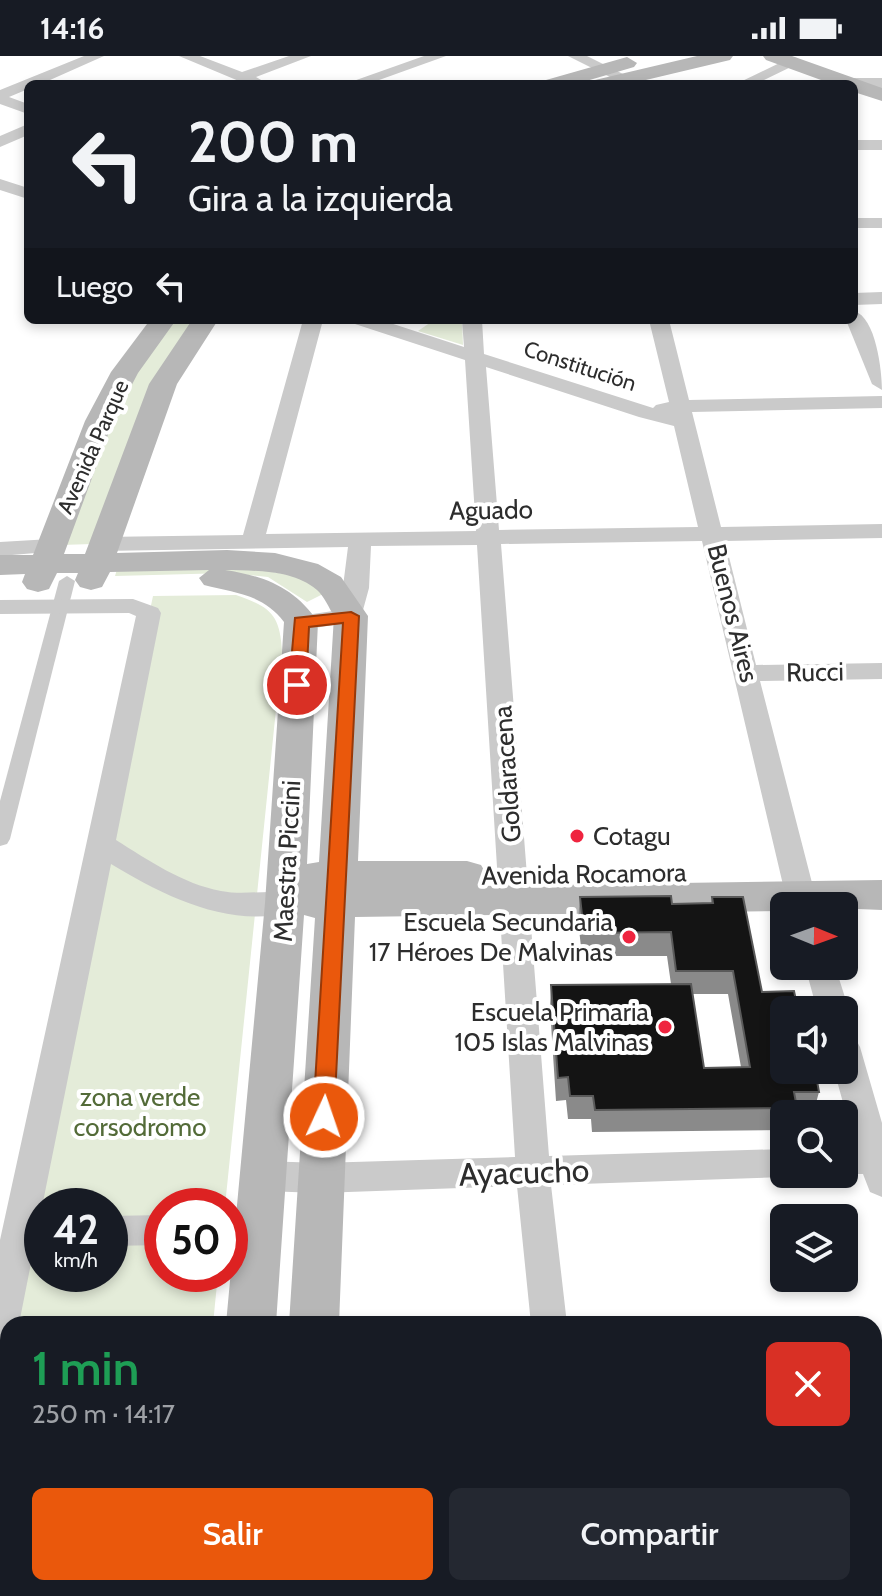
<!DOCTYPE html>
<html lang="es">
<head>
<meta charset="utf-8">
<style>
	:root { --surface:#171b24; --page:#242831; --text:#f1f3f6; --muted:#9ea1a6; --accent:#ea580c }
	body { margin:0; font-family:Cabin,sans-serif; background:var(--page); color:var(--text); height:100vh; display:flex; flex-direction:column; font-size:30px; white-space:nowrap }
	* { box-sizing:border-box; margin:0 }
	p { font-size:26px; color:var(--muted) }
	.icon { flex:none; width:44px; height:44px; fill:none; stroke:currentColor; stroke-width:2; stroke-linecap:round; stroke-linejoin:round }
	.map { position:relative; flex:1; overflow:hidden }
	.drawer { position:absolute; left:0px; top:1260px; width:882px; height:280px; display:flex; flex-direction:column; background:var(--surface); border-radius:24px 24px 0 0; box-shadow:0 4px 12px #0003 }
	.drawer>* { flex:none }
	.banner { position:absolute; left:24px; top:24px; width:834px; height:244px; border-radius:12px; box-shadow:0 4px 12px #0003; background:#171b24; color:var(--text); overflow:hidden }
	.needle { width:52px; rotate:91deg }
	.tools { position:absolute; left:770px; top:836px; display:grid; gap:16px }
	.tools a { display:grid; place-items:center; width:88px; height:88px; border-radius:12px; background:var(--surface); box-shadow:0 4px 12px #0003; font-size:40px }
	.speed { position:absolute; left:24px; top:1132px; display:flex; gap:16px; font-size:40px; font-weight:700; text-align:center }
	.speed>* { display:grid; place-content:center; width:104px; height:104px; border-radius:50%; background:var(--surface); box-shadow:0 4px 12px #0003; line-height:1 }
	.speed small { font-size:20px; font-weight:400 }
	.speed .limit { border:12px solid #d22; background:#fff; color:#111 }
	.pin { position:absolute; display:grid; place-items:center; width:68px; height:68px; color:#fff; margin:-34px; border:4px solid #fff; border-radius:50%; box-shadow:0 2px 8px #0007 }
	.me { position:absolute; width:88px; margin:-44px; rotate:3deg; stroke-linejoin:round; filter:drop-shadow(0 0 6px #0008) }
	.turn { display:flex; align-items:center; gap:28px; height:168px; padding:0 32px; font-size:36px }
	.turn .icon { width:104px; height:104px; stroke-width:2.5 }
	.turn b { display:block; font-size:56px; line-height:68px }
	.then { display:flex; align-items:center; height:76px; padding:0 32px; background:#0003; gap:16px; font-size:30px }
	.round { display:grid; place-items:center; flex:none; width:84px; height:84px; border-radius:12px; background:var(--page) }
	.summary { display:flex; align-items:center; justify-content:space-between; height:136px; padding:0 32px }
	h1 { font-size:48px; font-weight:600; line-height:60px; color:#1e9e55 }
	.button { display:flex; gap:16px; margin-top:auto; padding:16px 32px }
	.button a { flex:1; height:92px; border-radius:12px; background:var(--accent); color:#fff; font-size:32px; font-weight:600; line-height:92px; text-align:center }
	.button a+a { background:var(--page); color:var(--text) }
	.status { display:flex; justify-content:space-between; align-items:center; height:56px; padding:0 40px; background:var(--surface); direction:ltr }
	.status svg { height:22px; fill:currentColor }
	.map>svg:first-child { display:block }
</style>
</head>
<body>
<div class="status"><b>14:16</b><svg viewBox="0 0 49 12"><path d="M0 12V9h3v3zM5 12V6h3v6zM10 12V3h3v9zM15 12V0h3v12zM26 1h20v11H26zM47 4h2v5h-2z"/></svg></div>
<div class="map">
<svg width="882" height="1540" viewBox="0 0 882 1540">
	<rect width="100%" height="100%" fill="#fff"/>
	<g fill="#e4ecd9" fill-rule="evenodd">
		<path d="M175 264H200L92 488 61 489 106 365 154 289Z"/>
		<path d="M434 264H462L463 289 418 275Z"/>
		<path d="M234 509 301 521 325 537 307 546 268 521 229 517 115 520 118 510Z"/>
		<path d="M236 539C270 551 280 558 282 595L225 1150H162V1218H218L213 1268H8V1532L0 1540V1263L153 540ZM42 1150H110V1218H42Z"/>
	</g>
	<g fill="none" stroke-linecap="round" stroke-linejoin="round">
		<path fill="#cacaca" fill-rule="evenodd" d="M67 520 75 525 10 783 7 788 0 790V745L59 525Z"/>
		<g fill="#cacaca" fill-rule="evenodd">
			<path d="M84 0H104L41 28H28V33L9 41 28 48V58L0 48V34Z"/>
			<path d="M179 0H200L242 16 289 0H311L256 21 268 28H246Z"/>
			<path d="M424 0H446L368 28H345Z"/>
			<path d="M568 0H587L631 22 628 25H618Z"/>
			<path d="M792 1 797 2V8L756 28H736Z"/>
			<path d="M853 22H882V32H854V28H846Z"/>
			<path d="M28 68V79L0 91V80Z"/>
			<rect x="854" y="84" width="28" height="10"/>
			<path d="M0 123 28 132V143L0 134Z"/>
			<rect x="854" y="162" width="28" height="10"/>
			<path d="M882 236V248L854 249V237Z"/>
			<path d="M854 255C876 261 882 315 882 334L872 328 846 264H854Z"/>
			<path d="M303 264H323L266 478 476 475 465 304 355 268 352 264H381L464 291 462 264H482L484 298 653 352 656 349 669 346 649 264H669L689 344 882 340V352L692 356 721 471 882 468V482L725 485 756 609 882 607V623L760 625 818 850H788L702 485 501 488 549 1100 784 1093V1118H794L784 1121 551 1129 567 1268H531L517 1130 320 1137 264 1135 252 1130 247 1120 252 1110 264 1105 320 1107 515 1101 477 489 371 490 369 532 360 565 301 574 292 571 289 566 292 561 340 554 348 491 102 495 94 493 90 488 94 483 102 481 243 479ZM486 311 639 361 674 370 698 471 499 474Z"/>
			<path d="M51 483 59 485 63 490 59 495 0 500V486Z"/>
			<path d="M133 543 158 552 161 557 116 784C148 804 183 828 221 835 246 840 272 832 295 839L300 847 295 855C231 874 164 840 111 808L40 1161 42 1191 34 1192 19 1268H8V1286L0 1289V1184L136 560 129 557 0 558V544Z"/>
			<path d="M805 910H835L849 954 844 963V954H817Z"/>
			<path d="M844 978 855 982 860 991 882 1067V1141L870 1136 863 1118H840H844V1091L855 1090 834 1014H844Z"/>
			<path d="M162 1159V1189L110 1190V1160Z"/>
			<path d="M882 1418V1458L874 1459V1419Z"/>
			<rect x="0" y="1439" width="8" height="40"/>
			<path d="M0 1518H8V1532H236L232 1540H0Z"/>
			<rect x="555" y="1532" width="42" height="8"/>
		</g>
		<g fill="#b7b7b7" fill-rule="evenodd">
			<path d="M697 0H733L730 4 629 28H592L595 24Z"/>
			<path d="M763 0H792L882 32V45L854 36V28H832L766 4Z"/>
			<path d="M627 1 637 7 634 11 576 28H543L546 24Z"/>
			<path d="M150 264H176L138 317 113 365 64 498H85L149 328 192 264H218L177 328 117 497 227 494 275 497 318 508 341 521 368 560 358 805H467L481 809 487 819 478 830 882 824V854L784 850V855L355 861 339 1268H289L315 862 304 859 276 1268H226L265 847 284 566C263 538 235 537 204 529L199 522 209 514 110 516 102 531 91 534 80 531 75 524 78 517H57L49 533 38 536 27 533 22 526 25 518 0 519V499H33L85 365 111 316ZM225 514C255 515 292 513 317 534 324 540 329 552 334 560L319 806 307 808 318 566C295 532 265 520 225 514Z"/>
			<path d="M203 1532H259L258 1540H202Z"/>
			<rect x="273" y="1532" width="56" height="8"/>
		</g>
	</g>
	<path fill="#8a8a8a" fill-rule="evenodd" d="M580 841 672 848 711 847 712 841 762 936 784 954 819 1036 813 1058H784V1074L592 1076 591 1063H568L566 1044 556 1045 550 952 551 929 671 928 667 900H582L578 864ZM693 938H728L741 1011 704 1012Z"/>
	<path fill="#141414" stroke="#5a5a5a" stroke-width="2" d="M671 840 672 848 713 847 712 841H743L762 936 794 935 798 954H784V1014H815L819 1036H794L797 1052 595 1054 593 1040H570L568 1021 558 1022 551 929 691 928 704 1012 750 1011 733 915H676L671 876 584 877 580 841Z"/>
	<path fill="#ea580c" stroke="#983908" stroke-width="2" d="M351 556 359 560 334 1061 331 1067 324 1070 316 1067 313 1061 343 567 309 571 306 629 297 635 289 629 295 562Z"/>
	<g fill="#ef243f" stroke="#fff" stroke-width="3">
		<circle cx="577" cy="780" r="8"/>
		<circle cx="629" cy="881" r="8"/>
		<circle cx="665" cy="971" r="8"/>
	</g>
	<g text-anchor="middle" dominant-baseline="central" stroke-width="8" stroke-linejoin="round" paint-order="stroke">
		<g font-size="22" fill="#2d2d2d" stroke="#fff">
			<text transform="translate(580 310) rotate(18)">Constitución</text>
			<text transform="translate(93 391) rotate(-66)">Avenida Parque</text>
		</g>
		<g font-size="26" fill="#2d2d2d" stroke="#fff">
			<text transform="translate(491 454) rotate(-1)">Aguado</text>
			<text transform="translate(733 557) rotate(76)">Buenos Aires</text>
			<text transform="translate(815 616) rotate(-1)">Rucci</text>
			<text transform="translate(507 718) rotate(-94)">Goldaracena</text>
			<text transform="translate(287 805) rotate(-87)">Maestra Piccini</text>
			<text transform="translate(584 818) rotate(-1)">Avenida Rocamora</text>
		</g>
		<g font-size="26" fill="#2d2d2d" stroke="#fff" text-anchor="end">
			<text x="593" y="780" text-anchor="start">Cotagu</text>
			<text x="613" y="866">Escuela Secundaria<tspan x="613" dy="30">17 Héroes De Malvinas</tspan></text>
			<text x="649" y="956">Escuela Primaria<tspan x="649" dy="30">105 Islas Malvinas</tspan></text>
		</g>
		<g font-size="26" fill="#536b38" stroke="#fff">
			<text x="140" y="1041">zona verde<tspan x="140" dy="30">corsodromo</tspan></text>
		</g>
		<g font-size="32" fill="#2d2d2d" stroke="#fff">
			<text transform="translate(524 1116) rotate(-2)">Ayacucho</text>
		</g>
	</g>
</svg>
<div class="tools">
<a><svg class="needle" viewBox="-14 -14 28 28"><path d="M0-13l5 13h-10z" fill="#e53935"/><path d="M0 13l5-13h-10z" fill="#9ea1a6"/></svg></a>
<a><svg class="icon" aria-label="sound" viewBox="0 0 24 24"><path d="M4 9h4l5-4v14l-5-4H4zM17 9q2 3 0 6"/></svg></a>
<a><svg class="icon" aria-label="search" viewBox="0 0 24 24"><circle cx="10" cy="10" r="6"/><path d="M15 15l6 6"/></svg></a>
<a><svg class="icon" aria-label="layers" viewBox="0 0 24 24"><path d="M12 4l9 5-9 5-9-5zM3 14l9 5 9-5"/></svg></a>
</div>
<div class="speed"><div>42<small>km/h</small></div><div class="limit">50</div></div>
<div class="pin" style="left:297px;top:629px;background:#d93025"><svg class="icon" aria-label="arrive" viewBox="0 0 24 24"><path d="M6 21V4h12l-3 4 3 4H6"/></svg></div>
<svg class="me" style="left:324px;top:1061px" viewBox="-20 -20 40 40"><circle r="17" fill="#ea580c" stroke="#fff" stroke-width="3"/><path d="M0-11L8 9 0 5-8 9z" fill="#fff"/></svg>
<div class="banner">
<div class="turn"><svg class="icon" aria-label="left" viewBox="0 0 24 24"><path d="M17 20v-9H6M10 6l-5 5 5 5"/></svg><div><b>200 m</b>Gira a la izquierda</div></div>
<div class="then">Luego<svg class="icon" aria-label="left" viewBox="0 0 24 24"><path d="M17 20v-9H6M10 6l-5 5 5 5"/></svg></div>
</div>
<section class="drawer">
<div class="summary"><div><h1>1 min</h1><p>250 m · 14:17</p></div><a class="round" style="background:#d93025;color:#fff"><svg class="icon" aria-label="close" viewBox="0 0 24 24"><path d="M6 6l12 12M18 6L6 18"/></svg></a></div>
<div class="button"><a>Salir</a><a>Compartir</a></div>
</section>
</div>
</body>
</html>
